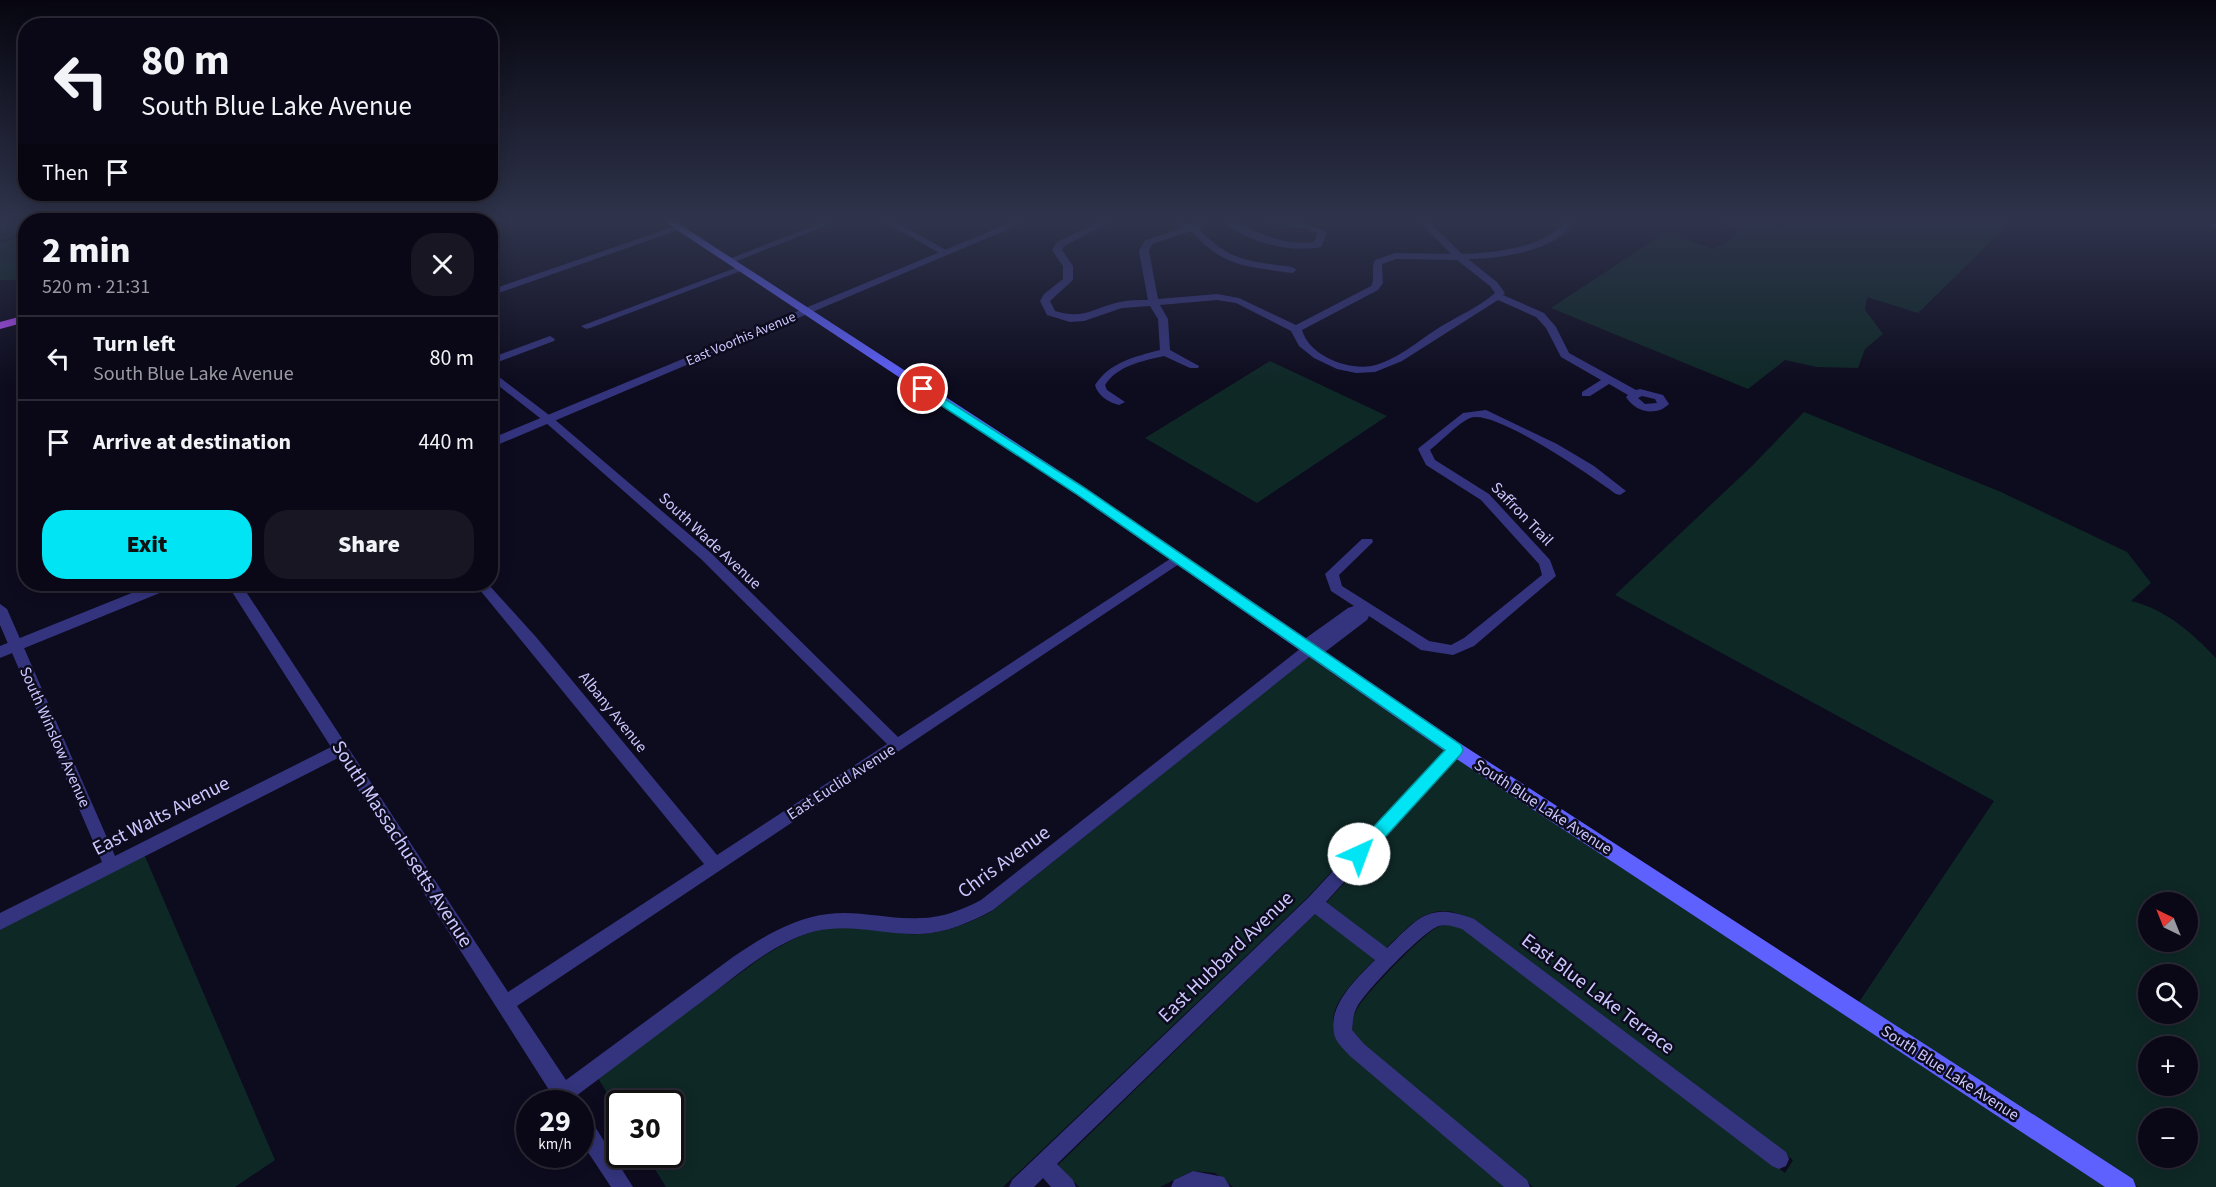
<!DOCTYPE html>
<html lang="en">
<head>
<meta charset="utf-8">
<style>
	:root { --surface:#0a0816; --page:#181623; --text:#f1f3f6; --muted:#999aa1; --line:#2a2935; --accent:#00e4f3 }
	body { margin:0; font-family:"Source Sans 3",sans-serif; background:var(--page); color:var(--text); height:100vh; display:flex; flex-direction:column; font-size:22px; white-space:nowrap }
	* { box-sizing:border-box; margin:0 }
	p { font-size:20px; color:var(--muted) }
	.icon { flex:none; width:33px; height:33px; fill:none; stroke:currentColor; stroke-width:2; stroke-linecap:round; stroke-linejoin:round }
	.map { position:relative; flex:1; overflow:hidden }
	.panel { position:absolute; left:18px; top:213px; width:480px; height:378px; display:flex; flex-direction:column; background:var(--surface); border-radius:24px; box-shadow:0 3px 15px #0003,0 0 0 2px var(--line) }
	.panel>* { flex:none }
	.top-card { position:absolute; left:18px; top:18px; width:480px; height:183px; border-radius:24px; box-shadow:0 3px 15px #0003,0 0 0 2px var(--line); background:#0a0816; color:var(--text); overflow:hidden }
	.needle { width:39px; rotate:317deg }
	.fabs { position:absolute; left:2138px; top:892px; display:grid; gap:12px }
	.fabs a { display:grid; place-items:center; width:60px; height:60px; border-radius:50%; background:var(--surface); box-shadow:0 3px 15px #0003,0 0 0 2px var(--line); font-size:30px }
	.speed { position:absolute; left:516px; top:1090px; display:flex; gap:12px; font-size:30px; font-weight:700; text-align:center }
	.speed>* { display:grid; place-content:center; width:78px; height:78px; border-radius:50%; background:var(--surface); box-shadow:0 3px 15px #0003,0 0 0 2px var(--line); line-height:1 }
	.speed small { font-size:15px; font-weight:400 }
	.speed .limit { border:3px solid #111; border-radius:9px; background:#fff; color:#111 }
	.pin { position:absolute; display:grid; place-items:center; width:51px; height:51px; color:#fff; margin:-26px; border:3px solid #fff; border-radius:50%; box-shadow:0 2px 6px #0007 }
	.me { position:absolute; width:66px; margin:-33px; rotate:43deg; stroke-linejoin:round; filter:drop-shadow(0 0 4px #0008) }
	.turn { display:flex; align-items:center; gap:21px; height:126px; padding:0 24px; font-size:27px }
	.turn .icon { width:78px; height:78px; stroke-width:2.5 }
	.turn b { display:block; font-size:42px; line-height:51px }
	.then { display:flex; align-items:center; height:57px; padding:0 24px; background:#0003; gap:12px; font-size:22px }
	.round { display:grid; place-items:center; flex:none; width:63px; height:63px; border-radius:24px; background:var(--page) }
	.summary { display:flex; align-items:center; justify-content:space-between; height:102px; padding:0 24px }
	h1 { font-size:36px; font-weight:800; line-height:45px }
	.button { display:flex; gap:12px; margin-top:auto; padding:12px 24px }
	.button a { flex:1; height:69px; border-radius:24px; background:var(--accent); color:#111; font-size:24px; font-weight:800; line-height:69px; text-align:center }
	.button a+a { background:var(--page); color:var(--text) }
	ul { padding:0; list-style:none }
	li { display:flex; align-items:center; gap:18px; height:84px; padding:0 24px; border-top:2px solid var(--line) }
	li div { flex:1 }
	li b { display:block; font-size:22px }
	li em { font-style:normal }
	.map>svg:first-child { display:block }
</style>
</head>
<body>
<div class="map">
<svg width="2216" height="1187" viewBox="0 0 2216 1187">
	<rect width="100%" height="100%" fill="#0d0b1e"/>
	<g fill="#0e2826" fill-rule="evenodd">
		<path d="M0 220H61H26L25 234 0 240Z"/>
		<path d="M1707 220H2013L1918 313 1867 297 1865 310 1883 334 1865 349 1858 368 1817 367 1785 360 1748 389 1551 308 1666 232 1713 249 1730 240 1738 230Z"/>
		<path d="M25 235V280H0V243Z"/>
		<path d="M1270 361 1387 416 1257 503 1145 438Z"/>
		<path d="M1804 412 2001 492 2127 552 2151 583 2131 601C2167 610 2191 632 2216 658V1187H2138L1857 1005 1994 801 1615 595 1753 465ZM2148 903H2187V942H2148ZM2148 975H2187V1014H2148ZM2148 1047H2187V1086H2148ZM2148 1119H2187V1158H2148Z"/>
		<path d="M1309 656 1445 749 1307 898 1003 1187H666L646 1155H670V1104H620L619 1113 598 1078 758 960C782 944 813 926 843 927 865 927 886 932 908 934 937 936 967 925 992 911Z"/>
		<path d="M1458 758 2112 1187H1533L1362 1045 1352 1032C1352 1023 1353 1014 1359 1006 1367 992 1426 931 1438 927 1449 923 1456 926 1465 930L1785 1173 1793 1160 1472 919C1430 898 1414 922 1385 949L1325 904Z"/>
		<path d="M144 854 275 1160 235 1187H0V928Z"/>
		<path d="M1316 913 1375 959C1356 980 1323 1006 1336 1037L1507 1187H1233L1215 1173 1192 1171 1160 1187H1079L1058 1165Z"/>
	</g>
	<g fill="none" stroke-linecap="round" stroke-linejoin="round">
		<g fill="#34347e" fill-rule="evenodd">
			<path d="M828 220H840L732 263 724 261Z"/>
			<path d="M881 220H892L951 253 943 255Z"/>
			<path d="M1103 220H1114L1064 246 1062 250 1073 266V280L1050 301 1055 311C1084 320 1093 308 1120 302 1129 300 1139 300 1148 300L1139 251 1145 240 1184 228 1168 220H1179L1192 225 1200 220H1209L1198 228C1230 262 1249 261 1292 267L1297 270 1292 273C1245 266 1225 268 1191 231L1152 244 1149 251 1158 299 1217 294 1239 298 1296 325 1371 286C1376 278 1370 269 1375 260L1395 253 1451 254 1418 220H1427L1462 254C1493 253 1547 248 1566 220H1574C1560 251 1498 259 1468 259L1497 282 1505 293 1503 295 1544 313 1556 327 1569 353 1636 390 1640 389 1663 395 1669 404C1656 417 1635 412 1626 397L1628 395 1609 384 1590 396H1582V392L1601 380 1561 357 1546 328 1536 317 1498 300 1402 361 1375 372 1356 373 1337 369 1314 358 1299 346 1291 331 1236 303 1217 300 1160 305 1168 319 1170 350 1199 366 1198 368H1190L1164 356C1143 361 1118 365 1105 385L1107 390 1125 402 1119 405C1108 402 1098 396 1095 385 1110 362 1134 357 1160 350L1158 319 1150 306 1122 308 1084 321 1070 322 1047 315 1040 301 1044 294 1063 279V266L1052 250 1057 242ZM1396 259 1457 260 1490 286 1495 293C1479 307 1458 316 1440 327 1418 341 1396 361 1371 366 1346 370 1309 355 1302 330L1378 290 1383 283 1382 264ZM1642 396 1655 399 1657 403 1645 404 1638 398Z"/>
			<path d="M1221 220C1236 219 1248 229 1262 234 1279 241 1296 244 1314 242L1317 233 1302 228 1264 223 1259 220 1304 222 1327 232 1321 247C1290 253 1245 242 1221 220Z"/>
			<path d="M2216 222V228H2212V224Z"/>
			<path d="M676 226 684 228 490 296V290Z"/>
			<path d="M738 267 746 269 590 328 586 329 581 326Z"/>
			<path d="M550 336 555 339 554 341 490 365V358Z"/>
			<path d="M490 370 553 418 711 553 898 737 1173 557H1183L1185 560 517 1006 566 1080 733 957C761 938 793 918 828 914 859 910 889 920 920 918 942 918 962 910 981 900L1305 645 1306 638 1348 608 1354 606 1331 591 1325 574 1362 539H1372L1373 542 1339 575 1342 586 1429 641 1451 645 1464 638 1542 575 1539 564 1481 500 1426 465 1418 449 1420 447 1463 413 1486 410 1557 444 1594 466 1626 491 1620 495 1616 494C1593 477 1494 408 1470 418 1460 422 1440 442 1430 450L1435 460 1489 494 1550 560 1556 576 1474 646 1453 655 1421 650 1369 616 1367 620 1325 652 1314 653 993 910C971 922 946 933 920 934 885 935 851 923 816 931 773 942 738 975 704 1000 661 1032 619 1064 576 1096L580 1104H559L556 1101 338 758 0 930V913L102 862 0 625V604L7 609 115 856 331 747 227 584H241L508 992 704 864 475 584H488L536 637 717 855 887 744 701 559 545 422 490 379Z"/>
			<path d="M1455 743 1460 745 1463 749 1460 753 1326 902 1387 948C1418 918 1429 901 1474 919L1786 1152 1789 1159 1786 1166 1779 1169 1772 1166 1462 929C1455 927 1447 924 1439 926 1424 930 1365 992 1357 1007 1353 1014 1353 1022 1352 1030L1364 1044 1527 1180 1530 1187H1504L1350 1056C1345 1050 1335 1042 1334 1033 1328 1005 1357 978 1375 960L1315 914 1057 1164 1073 1180 1076 1187H1051L1043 1178 1034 1187H1009L1012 1180 1308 898 1450 745Z"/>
			<path d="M580 1111 587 1114 633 1187H611L580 1140Z"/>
			<path d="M1193 1171 1224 1177 1230 1187H1171L1174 1180Z"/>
		</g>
		<g fill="#34347e" fill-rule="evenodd">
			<path d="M1017 220H1030L490 448V439Z"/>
			<path d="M154 584H174L172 588 0 658V646Z"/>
		</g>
		<path fill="#5f61ff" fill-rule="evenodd" d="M662 220H673L1084 487 1461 744 2133 1179 2136 1187H2105L1449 754 1074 493Z"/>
		<path fill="#b64fff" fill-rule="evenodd" d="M26 315V322L0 329V322Z"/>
	</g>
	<linearGradient id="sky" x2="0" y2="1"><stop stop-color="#070610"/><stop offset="0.57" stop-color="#2f344c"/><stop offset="1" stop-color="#2f344c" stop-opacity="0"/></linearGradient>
	<rect width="2216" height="386" fill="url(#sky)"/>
	<path fill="#00e4f3" stroke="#00949e" stroke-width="1.5" d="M923 385 1083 487 1461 745 1463 750 1461 754 1365 859 1359 861 1353 859 1350 854 1353 849 1445 750 1075 493 919 391 917 389Z"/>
	<g text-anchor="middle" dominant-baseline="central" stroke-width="5" stroke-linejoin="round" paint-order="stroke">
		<g font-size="14" fill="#ccc8ff" stroke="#0d0b1e">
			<text transform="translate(741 339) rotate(-23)">East Voorhis Avenue</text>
		</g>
		<g font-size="16" fill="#ccc8ff" stroke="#0d0b1e">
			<text transform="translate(1522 514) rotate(46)">Saffron Trail</text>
			<text transform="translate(710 541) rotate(43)">South Wade Avenue</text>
			<text transform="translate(613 712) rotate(51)">Albany Avenue</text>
			<text transform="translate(55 737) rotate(66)">South Winslow Avenue</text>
			<text transform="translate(841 782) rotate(-33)">East Euclid Avenue</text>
			<text transform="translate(1543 807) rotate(33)">South Blue Lake Avenue</text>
			<text transform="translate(1950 1073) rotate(33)">South Blue Lake Avenue</text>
		</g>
		<g font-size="20" fill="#ccc8ff" stroke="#0d0b1e">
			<text transform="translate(161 816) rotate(-27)">East Walts Avenue</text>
			<text transform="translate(402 844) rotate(57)">South Massachusetts Avenue</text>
			<text transform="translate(1004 862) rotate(-36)">Chris Avenue</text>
			<text transform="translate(1226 957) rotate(-44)">East Hubbard Avenue</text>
			<text transform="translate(1598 994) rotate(37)">East Blue Lake Terrace</text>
		</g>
	</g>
</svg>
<div class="fabs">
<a><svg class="needle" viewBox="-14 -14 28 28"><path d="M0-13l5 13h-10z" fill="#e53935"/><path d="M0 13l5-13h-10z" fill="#999aa1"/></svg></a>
<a><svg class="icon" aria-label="search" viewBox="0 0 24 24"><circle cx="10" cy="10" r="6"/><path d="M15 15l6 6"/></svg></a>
<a>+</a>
<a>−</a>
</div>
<div class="speed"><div>29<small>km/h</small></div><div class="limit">30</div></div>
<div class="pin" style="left:923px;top:389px;background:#d93025"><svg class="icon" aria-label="arrive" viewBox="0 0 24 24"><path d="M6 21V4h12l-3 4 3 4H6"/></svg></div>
<svg class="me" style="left:1359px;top:854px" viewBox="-20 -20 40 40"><circle r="19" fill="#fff"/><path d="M0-13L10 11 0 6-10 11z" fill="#00e4f3"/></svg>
<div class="top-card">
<div class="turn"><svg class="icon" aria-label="left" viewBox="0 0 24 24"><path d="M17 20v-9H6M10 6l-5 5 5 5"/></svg><div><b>80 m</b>South Blue Lake Avenue</div></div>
<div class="then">Then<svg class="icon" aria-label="arrive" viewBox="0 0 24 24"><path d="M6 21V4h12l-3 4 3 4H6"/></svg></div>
</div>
<section class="panel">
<div class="summary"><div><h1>2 min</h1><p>520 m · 21:31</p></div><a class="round"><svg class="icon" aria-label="close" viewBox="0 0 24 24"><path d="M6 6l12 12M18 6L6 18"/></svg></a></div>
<ul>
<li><svg class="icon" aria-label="left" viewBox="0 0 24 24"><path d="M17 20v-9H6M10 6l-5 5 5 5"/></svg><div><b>Turn left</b><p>South Blue Lake Avenue</p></div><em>80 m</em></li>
<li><svg class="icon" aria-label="arrive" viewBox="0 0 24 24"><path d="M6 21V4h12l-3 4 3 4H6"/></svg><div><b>Arrive at destination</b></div><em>440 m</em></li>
</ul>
<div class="button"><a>Exit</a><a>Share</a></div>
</section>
</div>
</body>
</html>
